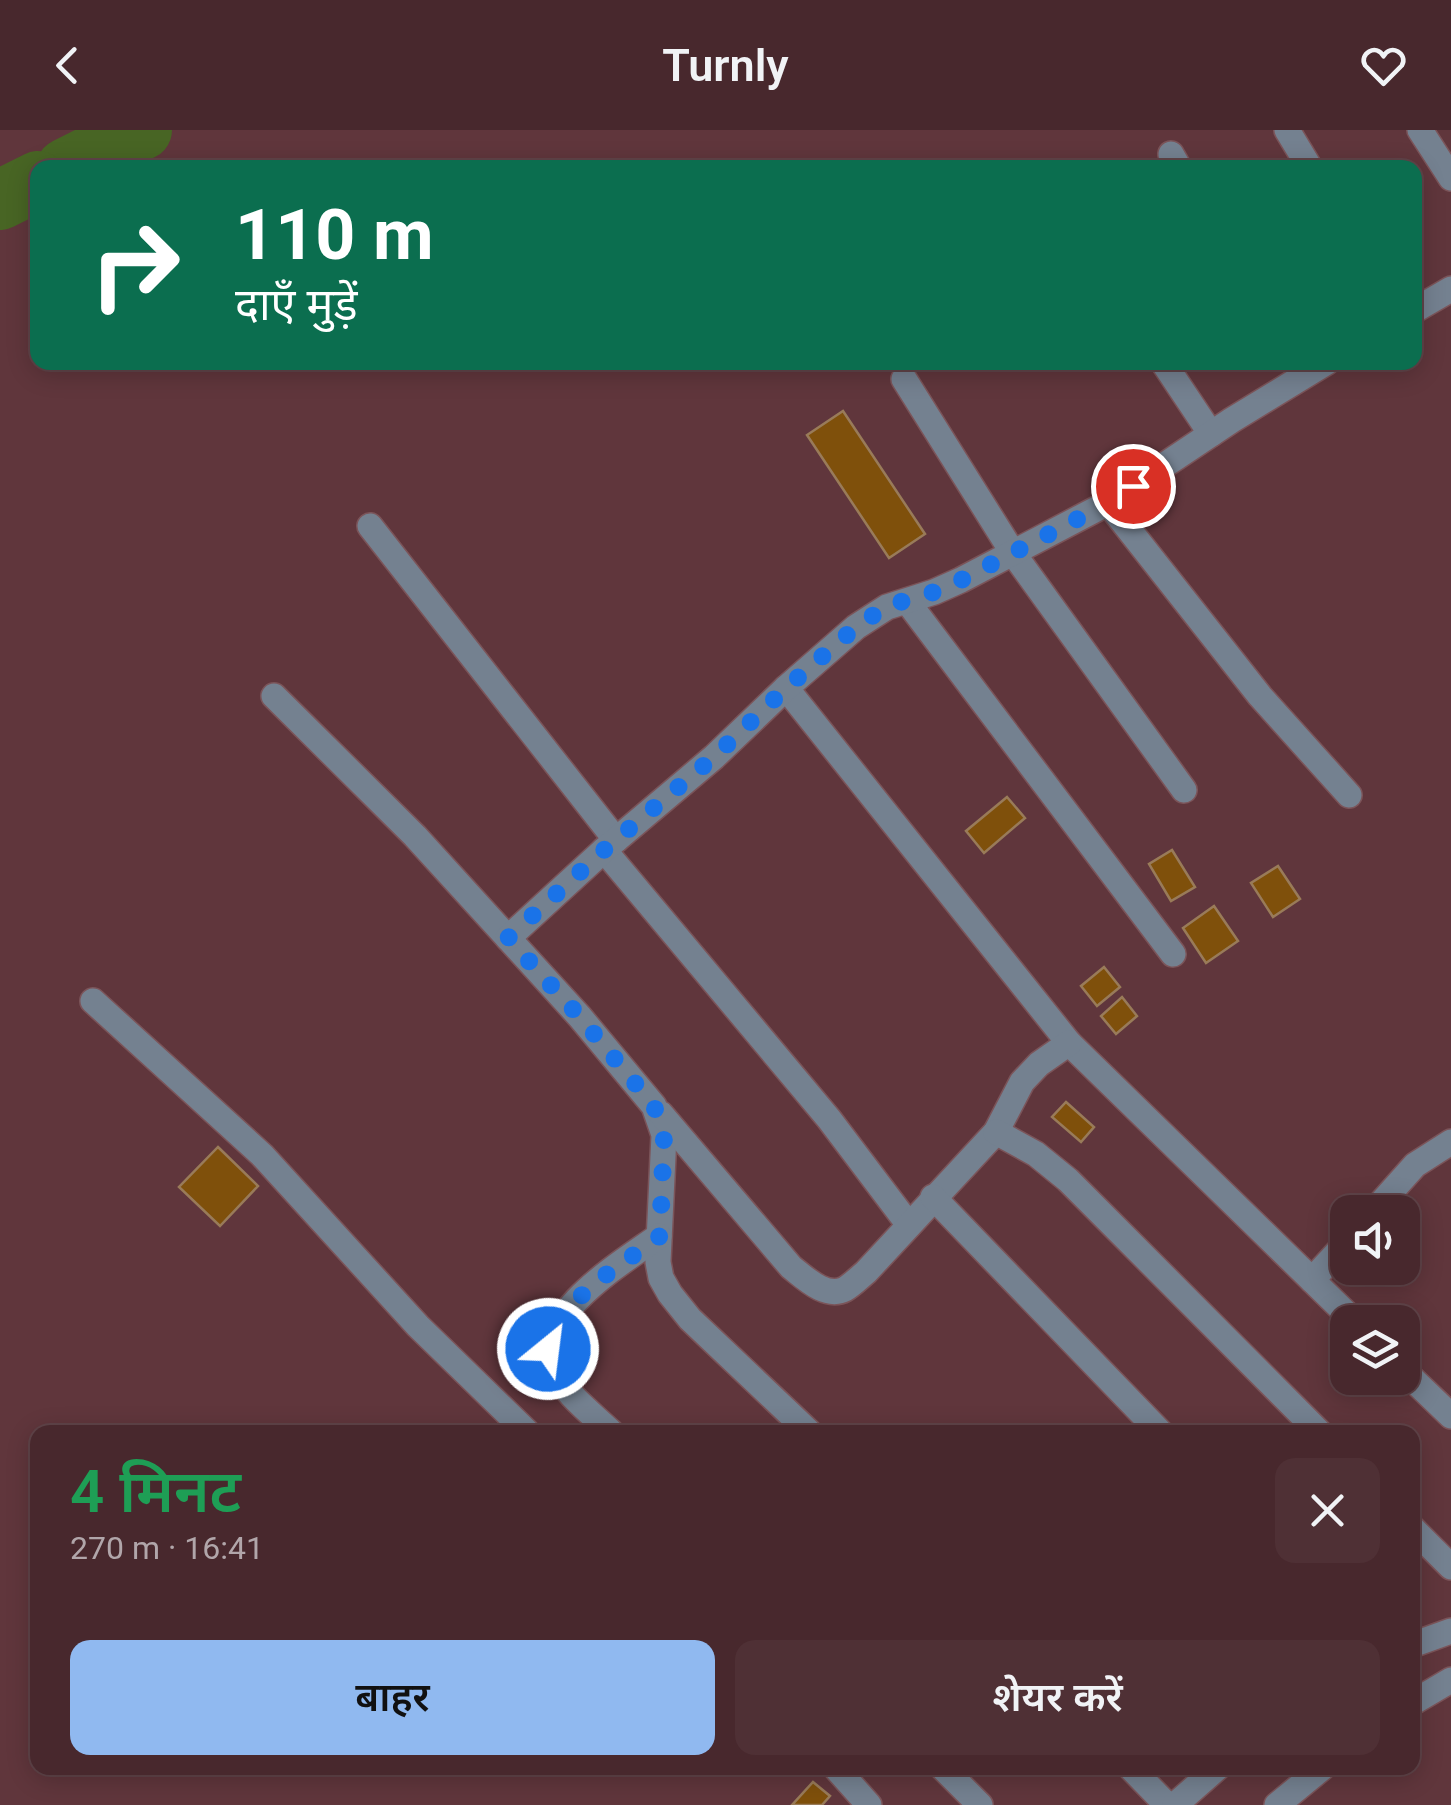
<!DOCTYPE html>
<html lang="hi">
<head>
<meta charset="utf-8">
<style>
	:root { --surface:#48282d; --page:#4f3035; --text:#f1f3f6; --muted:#b1a6aa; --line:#604449; --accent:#90b9f0 }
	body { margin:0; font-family:Roboto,"Noto Sans Devanagari",sans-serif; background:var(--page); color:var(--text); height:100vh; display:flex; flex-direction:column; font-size:38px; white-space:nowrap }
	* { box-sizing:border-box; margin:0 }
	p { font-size:32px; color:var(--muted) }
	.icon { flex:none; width:55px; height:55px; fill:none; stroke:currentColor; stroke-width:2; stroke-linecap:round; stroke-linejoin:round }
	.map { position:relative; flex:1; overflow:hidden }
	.drawer { position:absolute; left:30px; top:1295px; width:1390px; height:350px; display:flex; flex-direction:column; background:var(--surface); border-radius:20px; box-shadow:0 5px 25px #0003,0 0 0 2px var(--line) }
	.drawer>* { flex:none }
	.hud { position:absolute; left:30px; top:30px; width:1392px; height:210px; border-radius:20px; box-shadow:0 5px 25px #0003,0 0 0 2px var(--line); background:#0b6e4f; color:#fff; overflow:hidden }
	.buttons { position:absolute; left:1330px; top:1065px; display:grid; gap:20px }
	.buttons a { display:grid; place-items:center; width:90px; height:90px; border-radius:20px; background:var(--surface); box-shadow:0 5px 25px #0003,0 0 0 2px var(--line); font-size:50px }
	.pin { position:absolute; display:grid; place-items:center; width:85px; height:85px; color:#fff; margin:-42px; border:5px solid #fff; border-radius:50%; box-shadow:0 2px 10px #0007 }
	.me { position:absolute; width:110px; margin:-55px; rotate:29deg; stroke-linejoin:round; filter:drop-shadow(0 0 8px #0008) }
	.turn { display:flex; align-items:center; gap:35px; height:210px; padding:0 40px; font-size:45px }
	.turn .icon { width:130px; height:130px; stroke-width:2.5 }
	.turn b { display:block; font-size:70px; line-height:85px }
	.round { display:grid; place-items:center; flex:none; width:105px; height:105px; border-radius:20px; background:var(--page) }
	.head { display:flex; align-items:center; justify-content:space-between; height:170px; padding:0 40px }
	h1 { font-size:60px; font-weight:600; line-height:75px; color:#1e9e55 }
	.primary-button { display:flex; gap:20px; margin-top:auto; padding:20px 40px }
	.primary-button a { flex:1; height:115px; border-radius:20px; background:var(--accent); color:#111; font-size:40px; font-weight:600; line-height:115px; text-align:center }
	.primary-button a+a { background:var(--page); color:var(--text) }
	header { display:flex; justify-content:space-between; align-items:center; height:130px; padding:0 40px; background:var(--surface); font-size:45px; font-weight:600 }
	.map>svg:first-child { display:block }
</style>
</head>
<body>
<header><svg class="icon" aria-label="back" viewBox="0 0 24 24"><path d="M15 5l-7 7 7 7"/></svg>Turnly<svg class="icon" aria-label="heart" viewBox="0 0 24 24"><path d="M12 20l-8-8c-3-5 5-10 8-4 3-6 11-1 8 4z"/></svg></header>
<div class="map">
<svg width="1451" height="1675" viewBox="0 0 1451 1675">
	<rect width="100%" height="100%" fill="#60363c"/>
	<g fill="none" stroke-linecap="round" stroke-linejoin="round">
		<g stroke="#486524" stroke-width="60">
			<path d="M66 38 142 0"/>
			<path d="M0 70 38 51"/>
		</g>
	</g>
	<g fill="#7f500b" stroke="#997b59" stroke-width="2.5">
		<path d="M843 281 925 404 889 428 807 305Z"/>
		<path d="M1007 667 1025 688 984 723 966 701Z"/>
		<path d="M1172 720 1195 757 1171 771 1149 734Z"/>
		<path d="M1278 736 1300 769 1273 787 1251 753Z"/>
		<path d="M1214 776 1238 811 1206 833 1183 798Z"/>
		<path d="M1104 837 1120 857 1097 876 1081 856Z"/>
		<path d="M1122 867 1137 886 1116 904 1101 886Z"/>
		<path d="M1066 972 1094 997 1081 1012 1052 987Z"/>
		<path d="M218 1017 258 1056 220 1096 179 1057Z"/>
		<path d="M813 1652 830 1666 822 1675H792Z"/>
	</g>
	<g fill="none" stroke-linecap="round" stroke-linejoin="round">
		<g stroke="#7b5459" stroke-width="28">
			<g id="minor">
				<path d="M1287 0 1310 38"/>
				<path d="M1420 0 1451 48"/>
				<path d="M1171 24 1179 38"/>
				<path d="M1415 180 1451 159"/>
				<path d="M1163 232 1211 304"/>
				<path d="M904 249 1013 423 1184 660"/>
				<path d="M1108 373 1260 566 1349 665"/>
				<path d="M370 396 616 710"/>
				<path d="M907 471 1173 824"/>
				<path d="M786 558 1069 913 1355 1192"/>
				<path d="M274 566 415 706 580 887 654 976 664 1005 658 1132 661 1148 670 1164 690 1189 809 1302"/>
				<path d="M604 720 829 989 909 1095"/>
				<path d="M508 808 604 720 714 627 786 558 856 497 887 477 934 462 961 450 1108 373 1232 290 1327 232"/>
				<path d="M93 871 262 1025 418 1196 527 1302"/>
				<path d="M661 984 791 1137C805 1148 826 1169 845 1159 852 1155 860 1147 866 1142L996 1002 1022 952 1039 934 1069 913"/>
				<path d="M996 1002 1036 1024 1068 1050 1319 1302"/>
				<path d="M933 1067 1160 1302"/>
				<path d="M1373 1082 1415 1035 1451 1012"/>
				<path d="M1312 1150 1348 1111"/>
				<path d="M1402 1239 1451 1286"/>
				<path d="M611 1302C593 1285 562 1261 553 1238 533 1185 623 1132 659 1106"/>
				<path d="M1412 1398 1451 1437"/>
				<path d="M1412 1515 1451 1501"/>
				<path d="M1412 1573 1451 1550"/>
				<path d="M836 1638 869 1675"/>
				<path d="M943 1638 980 1675"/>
				<path d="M1131 1638 1167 1675"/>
				<path d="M1175 1675 1217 1638"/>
				<path d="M1277 1675 1322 1638"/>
			</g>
		</g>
		<use href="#minor" stroke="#748190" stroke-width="25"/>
	</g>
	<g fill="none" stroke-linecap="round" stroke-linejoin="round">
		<path stroke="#1a73e8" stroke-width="18" stroke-dasharray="0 32.4" d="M548 1219 556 1195 589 1157 660 1106 664 1006 654 976 580 887 508 808 604 720 714 627 786 558 856 497 887 476 934 462 961 450 1108 373 1133 356"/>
	</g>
</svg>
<div class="buttons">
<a><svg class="icon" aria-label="sound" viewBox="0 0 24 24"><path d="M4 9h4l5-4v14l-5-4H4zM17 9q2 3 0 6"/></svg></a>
<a><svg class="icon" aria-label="layers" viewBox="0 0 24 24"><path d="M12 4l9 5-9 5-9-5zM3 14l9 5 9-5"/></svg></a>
</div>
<div class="pin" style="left:1133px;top:356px;background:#d93025"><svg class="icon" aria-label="arrive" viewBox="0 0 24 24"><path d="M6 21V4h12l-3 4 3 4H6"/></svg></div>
<svg class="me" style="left:548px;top:1219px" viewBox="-20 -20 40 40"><circle r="17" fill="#1a73e8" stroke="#fff" stroke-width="3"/><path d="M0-11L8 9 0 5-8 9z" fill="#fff"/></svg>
<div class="hud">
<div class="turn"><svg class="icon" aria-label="right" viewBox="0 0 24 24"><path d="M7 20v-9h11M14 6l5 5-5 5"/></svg><div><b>110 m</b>दाएँ मुड़ें</div></div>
</div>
<section class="drawer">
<div class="head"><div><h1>4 मिनट</h1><p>270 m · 16:41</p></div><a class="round"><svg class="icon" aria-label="close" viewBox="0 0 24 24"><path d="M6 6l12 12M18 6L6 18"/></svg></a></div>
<div class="primary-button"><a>बाहर</a><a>शेयर करें</a></div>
</section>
</div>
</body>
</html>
